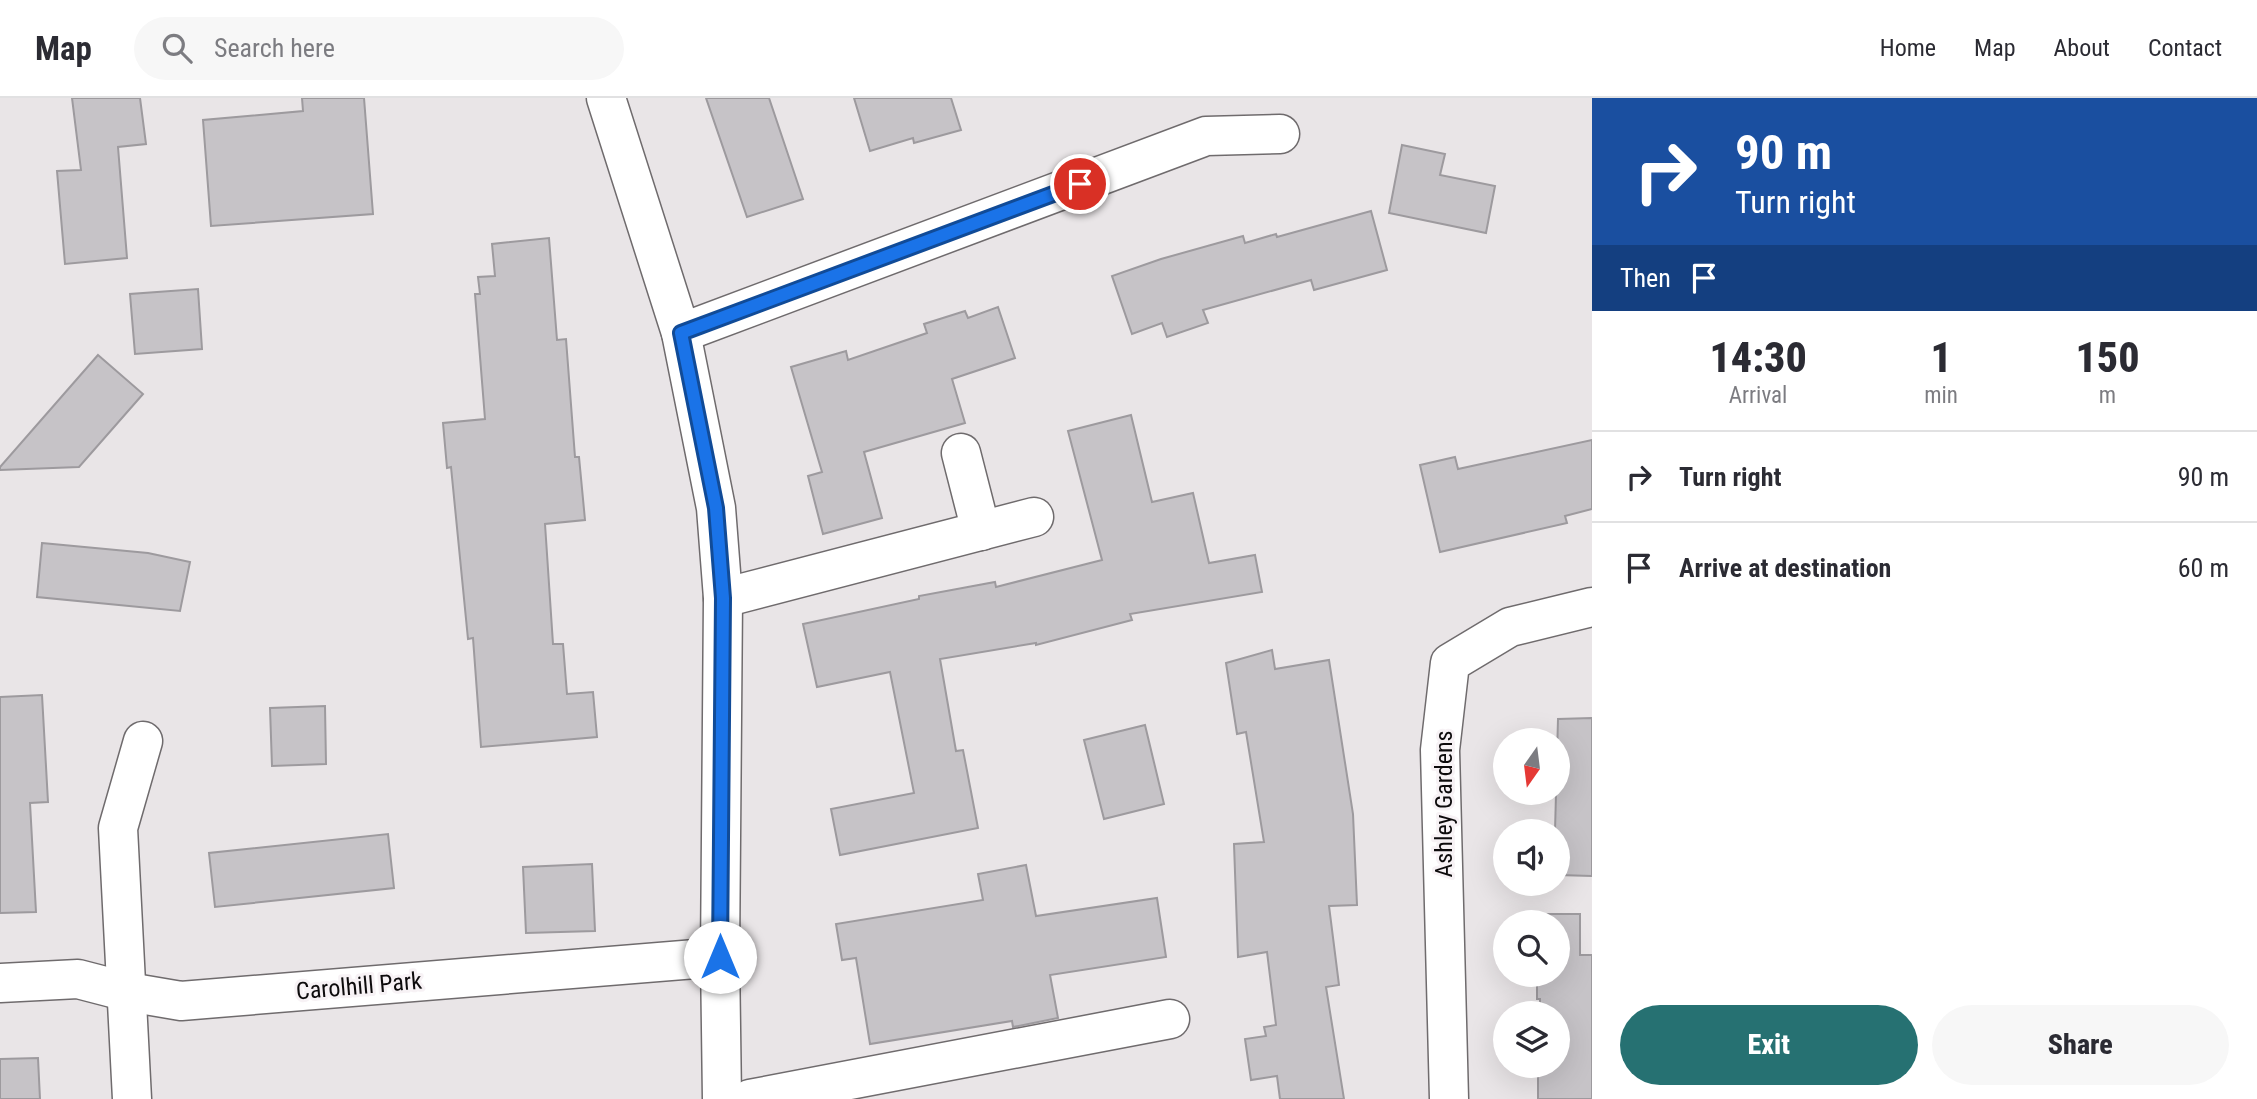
<!DOCTYPE html>
<html lang="en">
<head>
<meta charset="utf-8">
<style>
	:root { --surface:#fff; --page:#f7f7f7; --text:#2b2b33; --muted:#7c7c81; --line:#e1e1e2; --accent:#267172 }
	body { margin:0; font-family:"Roboto Condensed",sans-serif; background:var(--page); color:var(--text); height:100vh; display:flex; flex-direction:column; font-size:26px; white-space:nowrap }
	* { box-sizing:border-box; margin:0 }
	p { font-size:23px; color:var(--muted) }
	.icon { flex:none; width:38px; height:38px; fill:none; stroke:currentColor; stroke-width:2; stroke-linecap:round; stroke-linejoin:round }
	.map { position:relative; flex:1; overflow:hidden }
	.side { display:flex; flex-direction:column; background:var(--surface); width:665px }
	.side>* { flex:none }
	.hud { background:#1a4fa0; color:#fff; overflow:hidden }
	.needle { width:46px; rotate:194deg }
	.buttons { position:absolute; left:1493px; top:630px; display:grid; gap:14px }
	.buttons a { display:grid; place-items:center; width:77px; height:77px; border-radius:50%; background:var(--surface); box-shadow:0 7px 28px #0002; font-size:35px }
	.pin { position:absolute; display:grid; place-items:center; width:60px; height:60px; color:#fff; margin:-30px; border:4px solid #fff; border-radius:50%; box-shadow:0 2px 7px #0007 }
	.me { position:absolute; width:77px; margin:-38px; rotate:0deg; stroke-linejoin:round; filter:drop-shadow(0 0 5px #0008) }
	.turn { display:flex; align-items:center; gap:24px; height:147px; padding:0 28px; font-size:32px }
	.turn .icon { width:91px; height:91px; stroke-width:2.5 }
	.turn b { display:block; font-size:49px; line-height:60px }
	.then { display:flex; align-items:center; height:66px; padding:0 28px; background:#0003; gap:14px; font-size:26px }
	.eta { display:flex; justify-content:space-evenly; align-items:center; height:119px; text-align:center }
	.eta b { font-size:42px; font-weight:800; line-height:49px }
	.primary-button { display:flex; gap:14px; margin-top:auto; padding:14px 28px }
	.primary-button a { flex:1; height:80px; border-radius:42px; background:var(--accent); color:#fff; font-size:28px; font-weight:800; line-height:80px; text-align:center }
	.primary-button a+a { background:var(--page); color:var(--text) }
	ul { padding:0; list-style:none }
	li { display:flex; align-items:center; gap:21px; height:91px; padding:0 28px; border-top:2px solid var(--line) }
	li div { flex:1 }
	li b { display:block; font-size:26px }
	li em { font-style:normal }
	header { display:flex; align-items:center; gap:42px; box-sizing:border-box; height:98px; padding:0 35px; background:var(--surface); border-bottom:2px solid var(--line) }
	header strong { font-size:33px }
	nav { display:flex; gap:38px; margin-inline-start:auto; font-size:24px }
	.search { width:490px; height:63px; background:var(--page); display:flex; align-items:center; gap:18px; box-sizing:border-box; padding:0 24px; border-radius:38px; color:var(--muted); font-size:26px }
	main { display:flex; flex:1; min-height:0 }
	.map>svg:first-child { display:block }
</style>
</head>
<body>
<header>
<strong>Map</strong>
<div class="search"><svg class="icon" aria-label="search" viewBox="0 0 24 24"><circle cx="10" cy="10" r="6"/><path d="M15 15l6 6"/></svg>Search here</div>
<nav><a>Home</a><a>Map</a><a>About</a><a>Contact</a></nav>
</header>
<main>
<div class="map">
<svg width="1592" height="1001" viewBox="0 0 1592 1001">
	<rect width="100%" height="100%" fill="#e9e5e7"/>
	<g fill="#c6c3c7" stroke="#9d9a9e" stroke-width="2">
		<path d="M72 0H140L146 46 118 49 127 160 65 166 57 73 81 72Z"/>
		<path d="M302 0H364L373 116 211 128 203 22 303 13Z"/>
		<path d="M706 0H769L803 101 747 119Z"/>
		<path d="M854 0H951L961 32 914 45 913 40 870 53Z"/>
		<path d="M1402 47 1445 56 1440 77 1495 88 1486 135 1389 115Z"/>
		<path d="M1371 113 1387 172 1314 192 1311 182 1203 212 1208 225 1167 239 1162 225 1132 236 1112 178 1161 161 1243 138 1245 145 1276 136 1277 139Z"/>
		<path d="M549 140 557 242 566 241 575 359H579L585 422 545 426 553 546H563L567 596 593 594 597 639 481 649 473 540 468 541 451 369 447 370 443 325 485 321 475 196H480L478 179 495 178 492 146Z"/>
		<path d="M198 191 202 251 135 256 130 196Z"/>
		<path d="M998 209 1015 260 952 281 965 325 864 354 882 420 823 436 808 378 822 374 791 269 846 253 848 262 927 235 924 226 965 213 968 220Z"/>
		<path d="M98 257 143 296 79 369 0 372V369Z"/>
		<path d="M1131 317 1152 404 1193 395 1209 465 1255 457 1262 494 1130 516 1132 522 1036 547V545L940 561 956 653 963 652 978 730 840 757 831 711 914 695 890 574 817 589 803 526 919 501V498L995 484 996 489 1102 462 1068 333Z"/>
		<path d="M1592 342V411L1565 418 1567 425 1440 454 1420 367 1455 359 1458 371Z"/>
		<path d="M42 445 148 455 190 464 180 513 37 499Z"/>
		<path d="M1272 552 1275 571 1329 562 1353 716 1357 807 1329 808 1339 887 1326 889 1344 1001H1280L1277 978 1251 982 1245 941 1266 938 1264 929 1276 927 1267 854 1238 859 1234 746 1264 744 1246 634 1237 636 1226 565Z"/>
		<path d="M42 597 48 704 30 705 36 814 0 815V599Z"/>
		<path d="M325 608 326 666 272 668 270 610Z"/>
		<path d="M1592 620V778L1558 777V733H1555L1558 621Z"/>
		<path d="M1145 627 1164 706 1104 721 1084 642Z"/>
		<path d="M388 736 394 790 215 809 209 755Z"/>
		<path d="M592 766 595 833 526 835 523 769Z"/>
		<path d="M1026 767 1036 818 1157 800 1166 859 1050 877 1058 920 1013 929 1012 923 870 946 856 860 842 862 836 826 983 802 978 776Z"/>
		<path d="M1537 816H1580V857H1592V1001H1538V968H1558V915H1540V901H1537V877H1558V824H1537Z"/>
		<path d="M38 960 40 1001H0V961Z"/>
	</g>
	<g fill="none" stroke-linecap="round" stroke-linejoin="round">
		<g stroke="#6f6b6d" stroke-width="41">
			<g id="minor">
				<path d="M606 0 681 235 716 410 723 500 720 859 722 1001"/>
				<path d="M681 235 1206 38 1280 36"/>
				<path d="M961 355 981 433"/>
				<path d="M723 500 1034 419"/>
				<path d="M0 885 78 881 128 894 181 903 720 859"/>
				<path d="M132 1001 118 730 143 643"/>
				<path d="M750 1001 1170 921"/>
				<path d="M1449 1001 1440 652 1450 565 1510 529 1592 509"/>
			</g>
		</g>
		<use href="#minor" stroke="#fff" stroke-width="38"/>
	</g>
	<g fill="none" stroke-linecap="round" stroke-linejoin="round">
		<g stroke="#114b97" stroke-width="18">
			<path id="route" d="M720 859 723 500 716 410 681 235 1080 86"/>
		</g>
		<use href="#route" stroke="#1a73e8" stroke-width="12"/>
	</g>
	<g text-anchor="middle" dominant-baseline="central" stroke-width="6" stroke-linejoin="round" paint-order="stroke">
		<g font-size="24" fill="#0d0b0c" stroke="#f7f2f5">
			<text transform="translate(1444 706) rotate(-90)">Ashley Gardens</text>
			<text transform="translate(359 888) rotate(-5)">Carolhill Park</text>
		</g>
	</g>
</svg>
<div class="buttons">
<a><svg class="needle" viewBox="-14 -14 28 28"><path d="M0-13l5 13h-10z" fill="#e53935"/><path d="M0 13l5-13h-10z" fill="#7c7c81"/></svg></a>
<a><svg class="icon" aria-label="sound" viewBox="0 0 24 24"><path d="M4 9h4l5-4v14l-5-4H4zM17 9q2 3 0 6"/></svg></a>
<a><svg class="icon" aria-label="search" viewBox="0 0 24 24"><circle cx="10" cy="10" r="6"/><path d="M15 15l6 6"/></svg></a>
<a><svg class="icon" aria-label="layers" viewBox="0 0 24 24"><path d="M12 4l9 5-9 5-9-5zM3 14l9 5 9-5"/></svg></a>
</div>
<div class="pin" style="left:1080px;top:86px;background:#d93025"><svg class="icon" aria-label="arrive" viewBox="0 0 24 24"><path d="M6 21V4h12l-3 4 3 4H6"/></svg></div>
<svg class="me" style="left:720px;top:859px" viewBox="-20 -20 40 40"><circle r="19" fill="#fff"/><path d="M0-13L10 11 0 6-10 11z" fill="#1a73e8"/></svg>
</div>
<section class="side">
<div class="hud">
<div class="turn"><svg class="icon" aria-label="right" viewBox="0 0 24 24"><path d="M7 20v-9h11M14 6l5 5-5 5"/></svg><div><b>90 m</b>Turn right</div></div>
<div class="then">Then<svg class="icon" aria-label="arrive" viewBox="0 0 24 24"><path d="M6 21V4h12l-3 4 3 4H6"/></svg></div>
</div>
<div class="eta">
<div><b>14:30</b><p>Arrival</p></div>
<div><b>1</b><p>min</p></div>
<div><b>150</b><p>m</p></div>
</div>
<ul>
<li><svg class="icon" aria-label="right" viewBox="0 0 24 24"><path d="M7 20v-9h11M14 6l5 5-5 5"/></svg><div><b>Turn right</b></div><em>90 m</em></li>
<li><svg class="icon" aria-label="arrive" viewBox="0 0 24 24"><path d="M6 21V4h12l-3 4 3 4H6"/></svg><div><b>Arrive at destination</b></div><em>60 m</em></li>
</ul>
<div class="primary-button"><a>Exit</a><a>Share</a></div>
</section>
</main>
</body>
</html>
